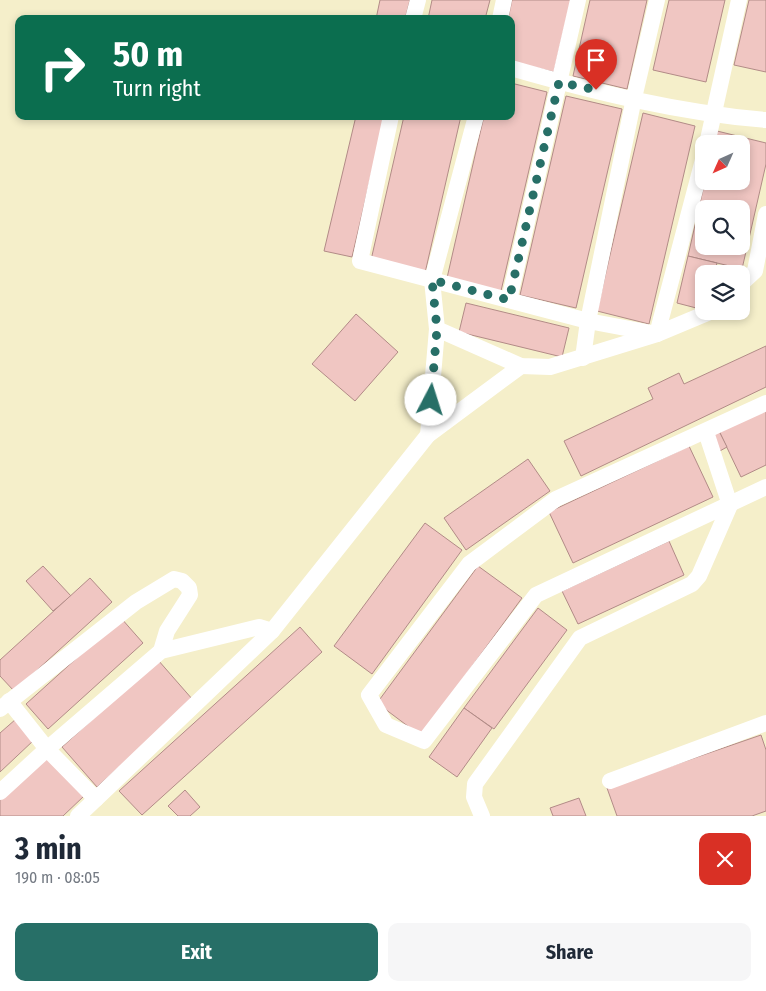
<!DOCTYPE html>
<html lang="en">
<head>
<meta charset="utf-8">
<style>
	:root { --surface:#fff; --page:#f6f6f7; --text:#1f2937; --muted:#747a83; --accent:#276f67 }
	body { margin:0; font-family:"Fira Sans Condensed",sans-serif; background:var(--page); color:var(--text); height:100vh; display:flex; flex-direction:column; font-size:19px; white-space:nowrap }
	* { box-sizing:border-box; margin:0 }
	p { font-size:16px; color:var(--muted) }
	.icon { flex:none; width:28px; height:28px; fill:none; stroke:currentColor; stroke-width:2; stroke-linecap:round; stroke-linejoin:round }
	.map { position:relative; height:816px; overflow:hidden }
	.details { display:flex; flex-direction:column; background:var(--surface); flex:1 }
	.details>* { flex:none }
	.guide { position:absolute; left:15px; top:15px; width:500px; height:105px; border-radius:10px; box-shadow:0 2px 8px #0003; background:#0b6e4f; color:#fff; overflow:hidden }
	.needle { width:32px; rotate:225deg }
	.tools { position:absolute; left:695px; top:135px; display:grid; gap:10px }
	.tools a { display:grid; place-items:center; width:55px; height:55px; border-radius:10px; background:var(--surface); box-shadow:0 2px 8px #0003; font-size:25px }
	.pin { position:absolute; display:grid; place-items:center; width:42px; height:42px; color:#fff; margin:-51px -21px; border-radius:50% 50% 50% 0; rotate:-45deg; box-shadow:0 0 5px #0007 }
	.pin .icon { rotate:45deg }
	.me { position:absolute; width:55px; margin:-28px; rotate:5deg; stroke-linejoin:round; filter:drop-shadow(0 0 4px #0008) }
	.turn { display:flex; align-items:center; gap:18px; height:105px; padding:0 15px; font-size:22px }
	.turn .icon { width:65px; height:65px; stroke-width:2.5 }
	.turn b { display:block; font-size:35px; line-height:42px }
	.round { display:grid; place-items:center; flex:none; width:52px; height:52px; border-radius:10px; background:var(--page) }
	.overview { display:flex; align-items:center; justify-content:space-between; height:85px; padding:0 15px }
	h1 { font-size:30px; font-weight:700; line-height:38px }
	.button { display:flex; gap:10px; margin-top:auto; padding:10px 15px }
	.button a { flex:1; height:58px; border-radius:10px; background:var(--accent); color:#fff; font-size:20px; font-weight:700; line-height:58px; text-align:center }
	.button a+a { background:var(--page); color:var(--text) }
	.map>svg:first-child { display:block }
</style>
</head>
<body>
<div class="map">
<svg width="766" height="816" viewBox="0 0 766 816">
	<rect width="100%" height="100%" fill="#f5efca"/>
	<g fill="#f0c6c2" stroke="#b28b87" fill-rule="evenodd">
		<path d="M380 0H410L405 19H376Z"/>
		<path d="M432 0H490L485 19H428Z"/>
		<path d="M512 0H571L554 72 511 62V19H508Z"/>
		<path d="M590 0H647L627 89 573 76Z"/>
		<path d="M669 0H725L706 82 653 70Z"/>
		<path d="M749 0H766V72L734 65Z"/>
		<path d="M511 83 547 92 501 291 447 278 484 116H511Z"/>
		<path d="M566 96 622 109 576 308 520 295Z"/>
		<path d="M643 113 695 126 649 324 597 311Z"/>
		<path d="M356 116H385L352 257 324 251Z"/>
		<path d="M404 116H461L425 273 371 260Z"/>
		<path d="M717 131 766 143V164L742 269 688 256 705 181H741V144H714ZM704 209H741V246H704Z"/>
		<path d="M688 256 717 263 714 274H704V310L677 303Z"/>
		<path d="M466 303 569 328 562 357 459 332Z"/>
		<path d="M356 314 398 352 355 401 312 364Z"/>
		<path d="M766 346V387L581 476 564 441 653 399 648 388 679 373 684 384Z"/>
		<path d="M766 409V465L741 477 719 431Z"/>
		<path d="M719 431 727 447 718 452 711 435Z"/>
		<path d="M689 446 713 497 573 563 549 512Z"/>
		<path d="M528 459 550 491 466 550 444 518Z"/>
		<path d="M425 523 462 550 372 674 334 646Z"/>
		<path d="M669 541 684 575 578 624 562 591Z"/>
		<path d="M43 566 71 596 53 611 26 581Z"/>
		<path d="M478 566 522 598 421 736 377 703Z"/>
		<path d="M90 578 112 602 14 691 0 676V660Z"/>
		<path d="M538 608 567 630 494 729 464 708Z"/>
		<path d="M121 618 143 643 48 729 26 704Z"/>
		<path d="M300 627 322 652 142 815 119 791Z"/>
		<path d="M158 660 193 700 97 787 62 747Z"/>
		<path d="M464 708 492 728 457 777 429 757Z"/>
		<path d="M16 719 34 740 0 772V733Z"/>
		<path d="M761 735 766 750V811L752 816H617L607 788Z"/>
		<path d="M47 755 84 796 63 816H0V798Z"/>
		<path d="M185 790 200 807 190 816H178L168 806Z"/>
		<path d="M579 798 586 816H553L550 808Z"/>
	</g>
	<g fill="none" stroke-linecap="round" stroke-linejoin="round">
		<g stroke="#fff" stroke-width="16">
			<path d="M413 19 418 0"/>
			<path d="M500 19 504 0"/>
			<path d="M511 68C594 92 680 113 766 120"/>
			<path d="M391 116 360 261 588 321 657 334 712 311"/>
			<path d="M476 116 432 280 437 329 521 366 550 367 657 334 704 156"/>
			<path d="M707 144 739 0"/>
			<path d="M741 284 755 271 766 214"/>
			<path d="M509 300 578 0"/>
			<path d="M583 358 588 321 634 98 657 0"/>
			<path d="M766 403 556 499 469 564 369 695 386 725 424 741 536 595 766 487"/>
			<path d="M428 435 521 366"/>
			<path d="M9 701 47 749 96 799 272 631"/>
			<path d="M0 709 136 602 174 579 182 581 189 588 190 595 167 631 161 651"/>
			<path d="M610 781 766 723"/>
			<path d="M0 792 47 749 161 651 259 627 272 631 428 435 437 329"/>
			<path d="M78 816 96 799"/>
			<path d="M482 816 474 797 475 784 580 638 692 584 699 576 730 505 706 432"/>
		</g>
	</g>
	<g fill="none" stroke-linecap="round" stroke-linejoin="round">
		<path stroke="#276f67" stroke-width="9" stroke-dasharray="0 16.2" d="M431 400 437 329 432 280 509 300 559 82 596 90"/>
	</g>
</svg>
<div class="tools">
<a><svg class="needle" viewBox="-14 -14 28 28"><path d="M0-13l5 13h-10z" fill="#e53935"/><path d="M0 13l5-13h-10z" fill="#747a83"/></svg></a>
<a><svg class="icon" aria-label="search" viewBox="0 0 24 24"><circle cx="10" cy="10" r="6"/><path d="M15 15l6 6"/></svg></a>
<a><svg class="icon" aria-label="layers" viewBox="0 0 24 24"><path d="M12 4l9 5-9 5-9-5zM3 14l9 5 9-5"/></svg></a>
</div>
<div class="pin" style="left:596px;top:90px;background:#d93025"><svg class="icon" aria-label="arrive" viewBox="0 0 24 24"><path d="M6 21V4h12l-3 4 3 4H6"/></svg></div>
<svg class="me" style="left:431px;top:400px" viewBox="-20 -20 40 40"><circle r="19" fill="#fff"/><path d="M0-13L10 11 0 6-10 11z" fill="#276f67"/></svg>
<div class="guide">
<div class="turn"><svg class="icon" aria-label="right" viewBox="0 0 24 24"><path d="M7 20v-9h11M14 6l5 5-5 5"/></svg><div><b>50 m</b>Turn right</div></div>
</div>
</div>
<section class="details">
<div class="overview"><div><h1>3 min</h1><p>190 m · 08:05</p></div><a class="round" style="background:#d93025;color:#fff"><svg class="icon" aria-label="close" viewBox="0 0 24 24"><path d="M6 6l12 12M18 6L6 18"/></svg></a></div>
<div class="button"><a>Exit</a><a>Share</a></div>
</section>
</body>
</html>
